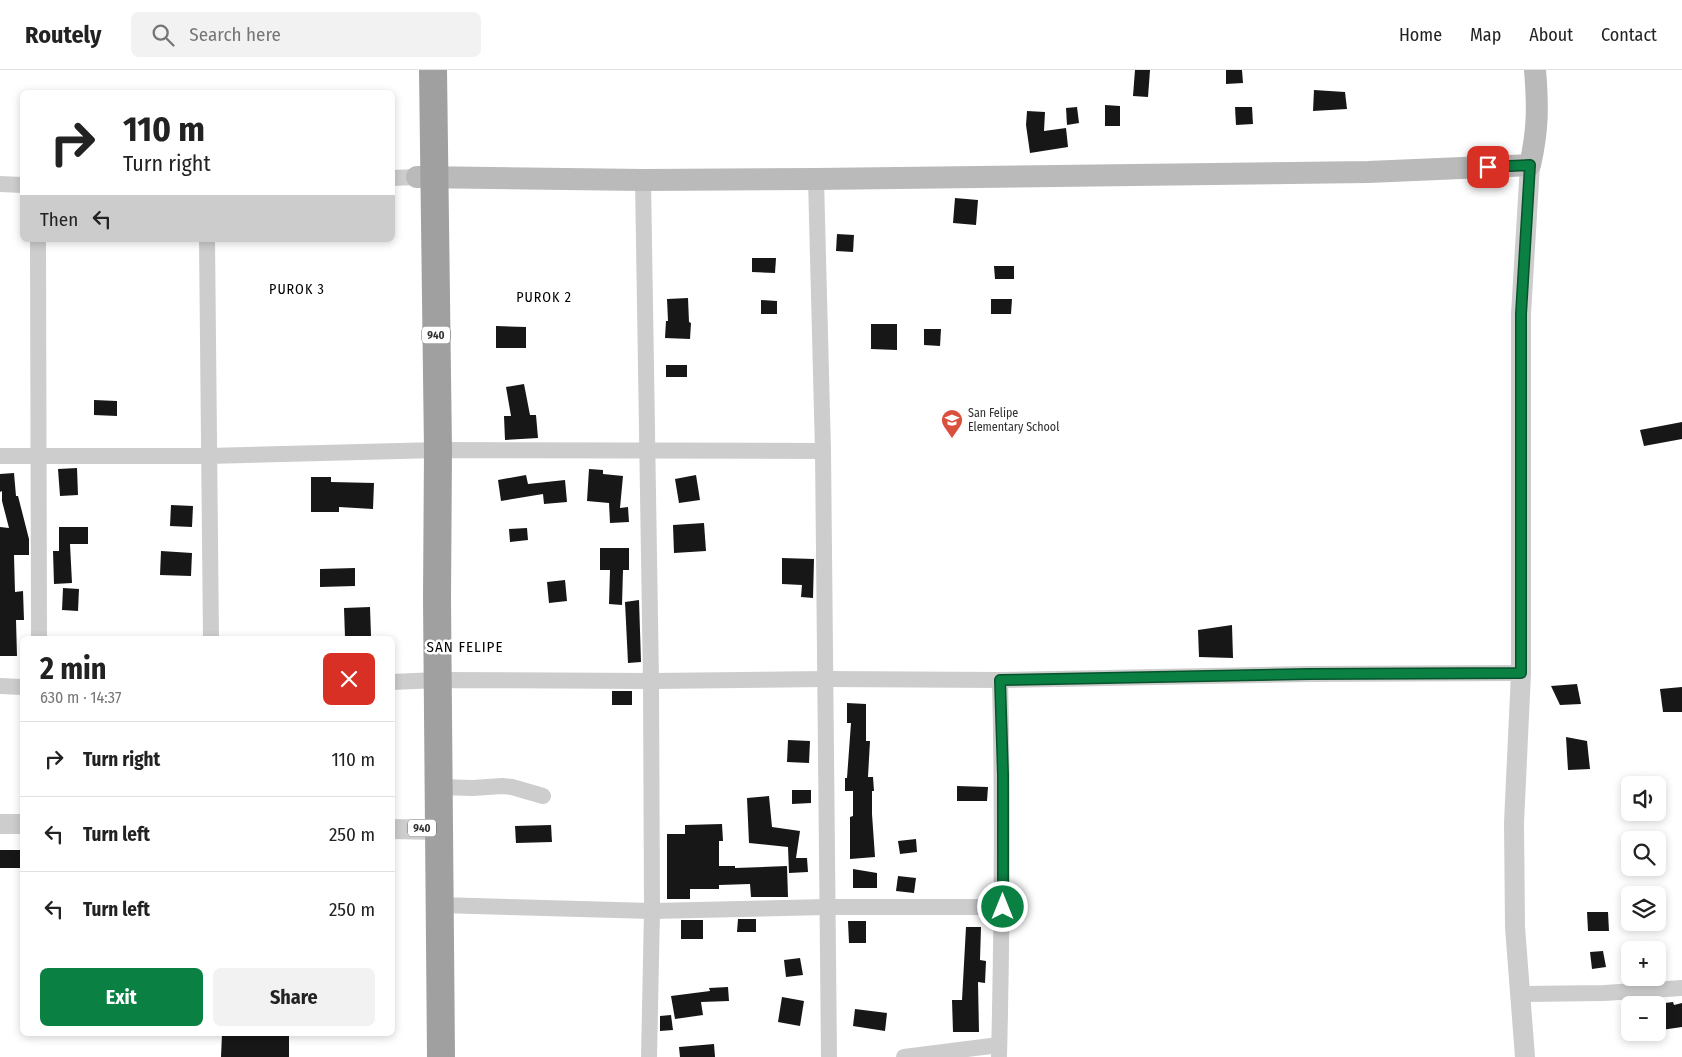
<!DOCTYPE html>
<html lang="en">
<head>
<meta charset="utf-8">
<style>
	:root { --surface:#fff; --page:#f2f2f2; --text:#222; --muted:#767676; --line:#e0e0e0; --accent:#0b8043 }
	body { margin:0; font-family:"Fira Sans Condensed",sans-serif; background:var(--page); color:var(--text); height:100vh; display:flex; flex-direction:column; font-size:19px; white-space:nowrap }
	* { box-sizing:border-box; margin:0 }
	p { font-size:16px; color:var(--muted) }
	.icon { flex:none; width:28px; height:28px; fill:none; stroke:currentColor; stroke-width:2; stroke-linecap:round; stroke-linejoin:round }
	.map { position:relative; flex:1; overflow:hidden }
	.panel { position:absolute; left:20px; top:566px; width:375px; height:400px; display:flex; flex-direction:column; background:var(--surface); border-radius:8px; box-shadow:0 2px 8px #0003 }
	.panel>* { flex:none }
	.guide { position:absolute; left:20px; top:20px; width:375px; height:152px; border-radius:8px; box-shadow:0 2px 8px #0003; background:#fff; color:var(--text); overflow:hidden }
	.fabs { position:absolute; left:1621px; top:706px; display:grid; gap:10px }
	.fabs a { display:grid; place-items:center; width:45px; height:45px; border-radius:8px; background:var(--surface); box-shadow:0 2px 8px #0003; font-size:25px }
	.pin { position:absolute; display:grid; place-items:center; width:42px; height:42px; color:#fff; margin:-21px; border-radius:10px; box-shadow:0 2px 8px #0006 }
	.me { position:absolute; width:55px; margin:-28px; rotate:0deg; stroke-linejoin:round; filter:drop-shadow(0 0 4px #0008) }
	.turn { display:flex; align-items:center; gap:18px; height:105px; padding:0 20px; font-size:22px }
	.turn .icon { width:65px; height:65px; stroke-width:2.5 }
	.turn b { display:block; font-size:35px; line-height:42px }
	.then { display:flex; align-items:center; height:48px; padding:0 20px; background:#0003; gap:10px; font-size:19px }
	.round { display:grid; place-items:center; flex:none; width:52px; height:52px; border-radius:8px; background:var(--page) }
	.summary { display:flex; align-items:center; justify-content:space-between; height:85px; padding:0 20px }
	h1 { font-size:30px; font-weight:700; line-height:38px }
	.primary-button { display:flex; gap:10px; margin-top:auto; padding:10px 20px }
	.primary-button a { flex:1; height:58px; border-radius:8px; background:var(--accent); color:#fff; font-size:20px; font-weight:700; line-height:58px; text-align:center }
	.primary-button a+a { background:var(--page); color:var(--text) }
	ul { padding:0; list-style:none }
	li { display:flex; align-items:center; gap:15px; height:75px; padding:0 20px; border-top:1px solid var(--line) }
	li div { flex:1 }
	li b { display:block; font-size:19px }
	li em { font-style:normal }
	header { display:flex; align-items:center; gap:30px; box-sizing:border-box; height:70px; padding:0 25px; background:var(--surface); border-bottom:1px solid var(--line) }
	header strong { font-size:24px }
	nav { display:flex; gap:28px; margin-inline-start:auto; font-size:18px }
	.search { width:350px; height:45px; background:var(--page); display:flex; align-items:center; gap:12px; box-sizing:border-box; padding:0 18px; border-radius:8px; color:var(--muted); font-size:19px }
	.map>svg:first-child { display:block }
</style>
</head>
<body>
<header>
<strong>Routely</strong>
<div class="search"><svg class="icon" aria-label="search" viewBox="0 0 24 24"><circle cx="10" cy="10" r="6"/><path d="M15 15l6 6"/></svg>Search here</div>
<nav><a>Home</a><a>Map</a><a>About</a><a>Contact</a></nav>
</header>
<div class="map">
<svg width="1682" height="987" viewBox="0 0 1682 987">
	<rect width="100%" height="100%" fill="#fff"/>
	<g fill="#171717">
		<path d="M1135 0H1150L1148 27 1133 26Z"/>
		<path d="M1226 0H1242L1243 13 1226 14Z"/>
		<path d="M1314 20 1345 22 1347 39 1313 41Z"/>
		<path d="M1105 35 1120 36V56H1105Z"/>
		<path d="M1077 37 1079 53 1067 55 1066 38Z"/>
		<path d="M1235 37H1252L1253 54 1236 55Z"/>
		<path d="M1027 41 1045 42 1044 61 1066 58 1068 77 1030 83 1026 55Z"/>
		<path d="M955 128 978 130 976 155 953 153Z"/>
		<path d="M837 164 854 165 853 182 836 181Z"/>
		<path d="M752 188H776L775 203 752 202Z"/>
		<path d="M994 196H1014V209H995Z"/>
		<path d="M688 228 689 252 691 253 690 269 665 268 666 251H668L667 229Z"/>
		<path d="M991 229H1012L1011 244H991Z"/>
		<path d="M761 230 777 231V244H761Z"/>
		<path d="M871 254H897V280L871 279Z"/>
		<path d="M496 256 526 257V278H496Z"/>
		<path d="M924 259H941L940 276 924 275Z"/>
		<rect x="666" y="295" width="21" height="12"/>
		<path d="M524 314 530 345H536L538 368 505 370 504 346H511L506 317Z"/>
		<path d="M94 330 117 331V346L94 345Z"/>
		<path d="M1682 352V369L1644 376 1640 360Z"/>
		<path d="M77 398 78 425 60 426 58 399Z"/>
		<path d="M589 399 603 400V404L623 406 620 438 628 437 629 452 610 453 609 433 587 431Z"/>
		<path d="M14 403 16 426H18L29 469V485H14L15 522 23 521 24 550H16L17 586H0V457L9 458 2 431V421L0 422V404Z"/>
		<path d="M526 405 528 414 565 410 567 432 544 434 543 424 501 431 498 410Z"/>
		<path d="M696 405 700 430 679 433 675 409Z"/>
		<path d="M311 407H331V412L374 413 373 439 339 437V442H311Z"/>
		<path d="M171 435 193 436 192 457 170 456Z"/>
		<path d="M704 453 706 481 674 483 673 455Z"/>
		<path d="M59 457H88V474H70L72 513 54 514 53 481H59Z"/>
		<path d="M527 458 528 470 510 472 509 459Z"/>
		<path d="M600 478H629V500H623L622 535 609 534 610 500H600Z"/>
		<path d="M161 481 192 483 191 506 160 505Z"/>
		<path d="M782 488 814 489 813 528 801 527 802 515 782 514Z"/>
		<path d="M355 498V516L320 517V499Z"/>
		<path d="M565 510 567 531 549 533 547 512Z"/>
		<path d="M63 518 79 519 78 541 62 540Z"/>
		<path d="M639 530 641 592 628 593 625 532Z"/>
		<path d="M370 537 371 566 345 567 344 538Z"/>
		<path d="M1232 555 1233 588 1199 587 1198 560Z"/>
		<path d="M1577 614 1581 634 1560 635 1551 616Z"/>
		<path d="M1682 617V642H1663L1660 619Z"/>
		<rect x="612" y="621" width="20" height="14"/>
		<path d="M847 633 866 634V671H870L868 707H873L874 721H872V744L875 787 850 789V747L853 746V721H845V708H847L851 653H847Z"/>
		<path d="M1566 667 1587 671 1590 699 1568 700Z"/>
		<path d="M788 670 810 671 809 693 787 692Z"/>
		<path d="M957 716 988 717 987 731H957Z"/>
		<path d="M792 720H811V733L792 734Z"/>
		<path d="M769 726 772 757 800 761 796 788H807L808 802 789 803 788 777 749 773 747 728Z"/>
		<path d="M722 754 723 771H719V796H735V798L787 796 788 827H751L750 814 719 815V819H690V829H667V764H685V755Z"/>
		<path d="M551 755 552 772 516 773 515 756Z"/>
		<path d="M916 769 917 782 900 784 898 771Z"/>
		<rect x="0" y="780" width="22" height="18"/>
		<path d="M853 799 877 803V818H853Z"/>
		<path d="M898 806 916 808 914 823 896 821Z"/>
		<path d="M1587 842H1608L1609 861H1588Z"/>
		<path d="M738 849H756V862H737Z"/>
		<rect x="681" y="850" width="22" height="19"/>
		<path d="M848 851H866V873H849Z"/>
		<path d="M966 857H981L980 890 986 891 985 913 978 912 979 962H953L952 930H962Z"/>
		<path d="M1603 881 1606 897 1592 899 1590 882Z"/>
		<path d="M800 888 803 905 786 907 784 890Z"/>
		<path d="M728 917 729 931 701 932 703 945 675 949 671 926 710 921 709 918Z"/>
		<path d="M782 927 804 931 800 956 778 952Z"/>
		<path d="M1673 932 1674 935 1682 933V957L1661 960 1657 934Z"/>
		<path d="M855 939 887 943 885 961 853 956Z"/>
		<path d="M671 945 673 960 660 961V946Z"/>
		<path d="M222 964H289V987H221Z"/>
		<path d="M714 974 715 987H680L679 977Z"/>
	</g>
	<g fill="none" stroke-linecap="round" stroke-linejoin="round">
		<g stroke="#cdcdcd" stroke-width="16">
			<path d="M392 108 417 107"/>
			<path d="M816 109 823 381 829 987"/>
			<path d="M643 110 651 611 652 841 649 987"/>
			<path d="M0 114 22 115"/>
			<path d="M38 170 39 569"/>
			<path d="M207 170 211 569"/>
			<path d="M0 386H208L438 380 823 381"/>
			<path d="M392 612 438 610 651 611 825 609 1000 610 1309 604 1521 603"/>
			<path d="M0 616 22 617"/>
			<path d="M439 717 473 718 502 716 512 717 543 726"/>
			<path d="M439 835 652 841 827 837H1003"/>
			<path d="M1521 924 1604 923 1682 918"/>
			<path d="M904 987 999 975"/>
			<path d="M999 987C1002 861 1003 736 1000 610"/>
		</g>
		<g stroke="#cdcdcd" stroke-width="20">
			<path d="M0 754H22"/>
			<path d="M392 759 439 760"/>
			<path d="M1525 987 1515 857 1514 753 1521 603V244L1530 95"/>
		</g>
		<path stroke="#bababa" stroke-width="22" d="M417 107 643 110 816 109 1368 102 1530 95C1538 60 1538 36 1535 0"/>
		<path stroke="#a0a0a0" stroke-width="28" d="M433 0 438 380 437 529 441 987"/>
	</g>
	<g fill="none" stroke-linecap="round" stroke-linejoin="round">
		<g stroke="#07532c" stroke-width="12">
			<path id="route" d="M1003 837V705L1000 610 1309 604 1521 603V244L1530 95 1488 97"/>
		</g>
		<use href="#route" stroke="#0b8043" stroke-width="9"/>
	</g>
	<defs>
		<g id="school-pin" transform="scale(1.125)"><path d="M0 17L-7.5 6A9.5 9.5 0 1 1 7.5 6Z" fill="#da503f" stroke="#fff"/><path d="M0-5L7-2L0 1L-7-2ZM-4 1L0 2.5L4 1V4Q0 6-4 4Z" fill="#fff"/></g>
	</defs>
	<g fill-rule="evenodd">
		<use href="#school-pin" x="952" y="350"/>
	</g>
	<g text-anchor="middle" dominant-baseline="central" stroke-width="5" stroke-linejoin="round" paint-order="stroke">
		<g fill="#fff" stroke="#6e6e6e" stroke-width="1">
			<rect x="422" y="256.5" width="28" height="17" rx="4"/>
			<rect x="408" y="749.5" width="28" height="17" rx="4"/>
		</g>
		<g font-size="11" font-weight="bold" fill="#303030">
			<text x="436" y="265">940</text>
			<text x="422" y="758">940</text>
		</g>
		<g font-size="12" fill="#303030" stroke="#fff" text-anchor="start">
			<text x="968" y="343">San Felipe<tspan x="968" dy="14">Elementary School</tspan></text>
		</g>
		<g font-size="14" letter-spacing="1" fill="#000" stroke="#fff">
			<text x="297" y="219">PUROK 3</text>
			<text x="544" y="227">PUROK 2</text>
		</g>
		<g font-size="15" letter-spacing="1" fill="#000" stroke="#fff">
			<text x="465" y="577">SAN FELIPE</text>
		</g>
	</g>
</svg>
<div class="fabs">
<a><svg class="icon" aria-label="sound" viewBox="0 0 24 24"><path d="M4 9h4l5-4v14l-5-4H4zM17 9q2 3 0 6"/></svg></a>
<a><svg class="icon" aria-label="search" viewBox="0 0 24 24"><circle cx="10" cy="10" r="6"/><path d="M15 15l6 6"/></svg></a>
<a><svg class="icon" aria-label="layers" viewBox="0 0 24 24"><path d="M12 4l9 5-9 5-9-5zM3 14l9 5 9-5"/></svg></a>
<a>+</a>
<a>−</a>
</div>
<div class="pin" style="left:1488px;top:97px;background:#d93025"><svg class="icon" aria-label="arrive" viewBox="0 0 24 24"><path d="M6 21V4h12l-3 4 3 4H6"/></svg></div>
<svg class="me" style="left:1003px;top:837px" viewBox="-20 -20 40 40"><circle r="17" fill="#0b8043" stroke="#fff" stroke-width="3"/><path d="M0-11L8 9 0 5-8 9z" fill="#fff"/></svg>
<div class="guide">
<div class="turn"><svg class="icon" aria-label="right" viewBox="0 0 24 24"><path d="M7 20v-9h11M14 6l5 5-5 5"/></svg><div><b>110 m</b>Turn right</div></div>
<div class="then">Then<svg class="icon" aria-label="left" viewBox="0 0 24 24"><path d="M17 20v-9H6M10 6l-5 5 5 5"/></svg></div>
</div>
<section class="panel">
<div class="summary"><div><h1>2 min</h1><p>630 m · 14:37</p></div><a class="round" style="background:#d93025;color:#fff"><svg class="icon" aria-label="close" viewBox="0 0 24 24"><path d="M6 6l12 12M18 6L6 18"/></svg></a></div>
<ul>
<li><svg class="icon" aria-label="right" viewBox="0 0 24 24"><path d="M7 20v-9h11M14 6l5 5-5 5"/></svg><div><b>Turn right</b></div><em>110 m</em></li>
<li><svg class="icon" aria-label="left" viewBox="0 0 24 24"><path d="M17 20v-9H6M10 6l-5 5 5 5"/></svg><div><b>Turn left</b></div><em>250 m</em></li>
<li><svg class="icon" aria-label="left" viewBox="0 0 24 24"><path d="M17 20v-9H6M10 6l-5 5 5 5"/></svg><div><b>Turn left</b></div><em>250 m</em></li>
</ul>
<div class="primary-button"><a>Exit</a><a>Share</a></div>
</section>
</div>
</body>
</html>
